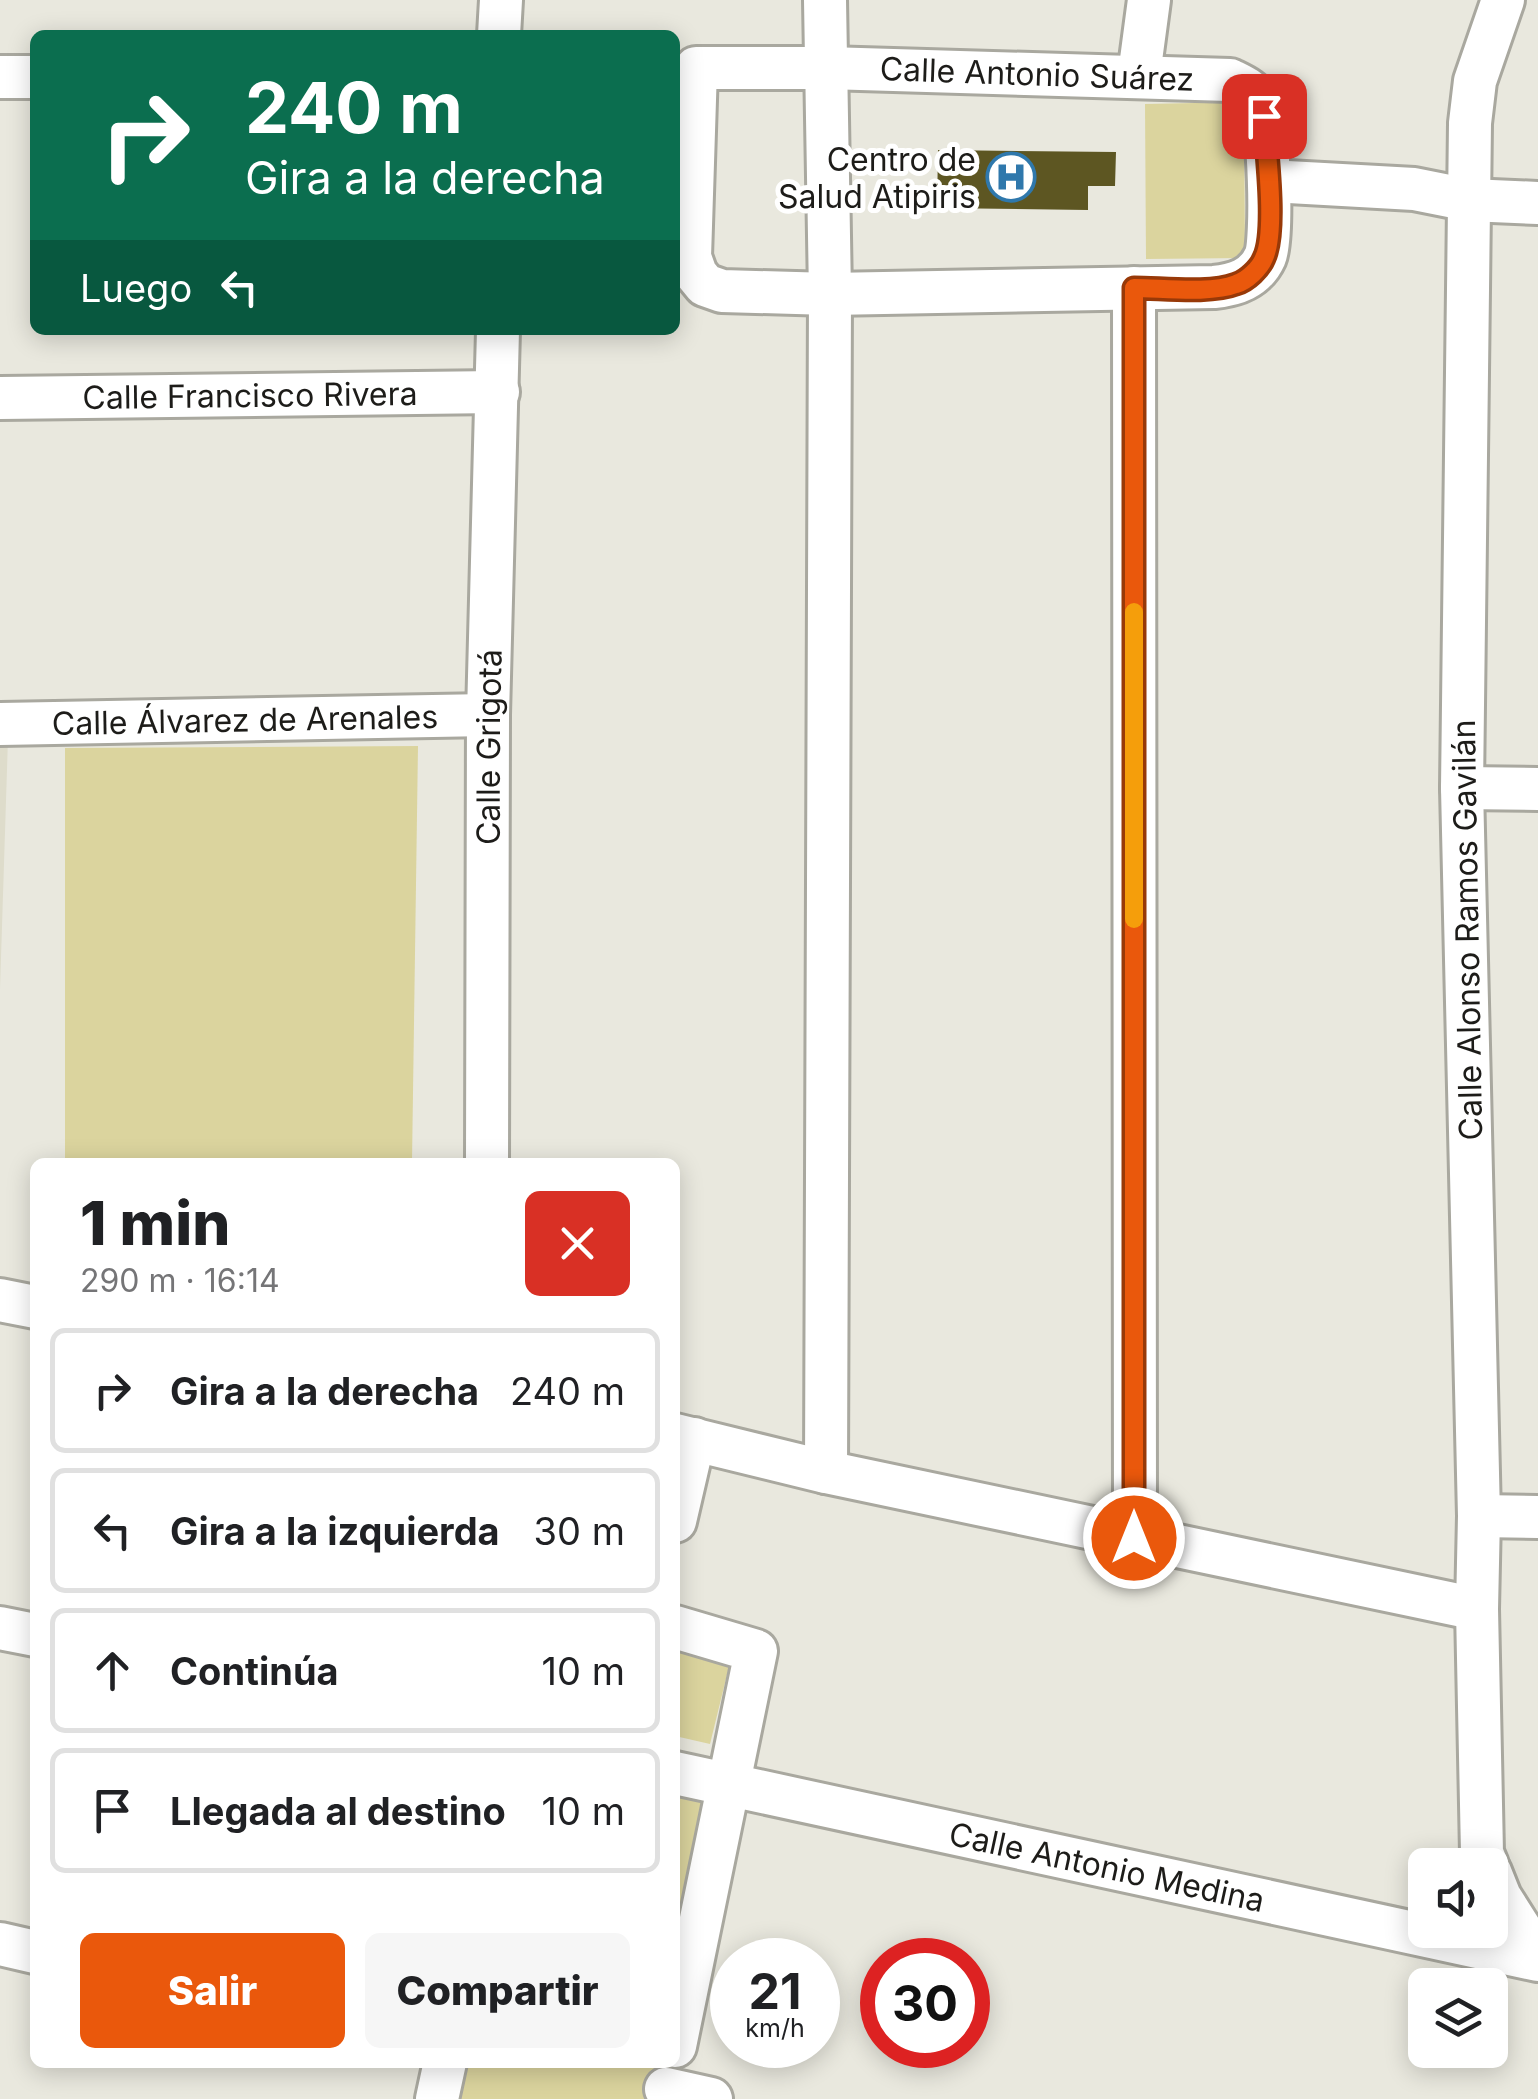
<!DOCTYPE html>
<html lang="es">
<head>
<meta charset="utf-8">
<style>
	:root { --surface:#fff; --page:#f6f6f6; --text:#202124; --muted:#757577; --line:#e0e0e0; --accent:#ea580c }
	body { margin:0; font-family:Inter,sans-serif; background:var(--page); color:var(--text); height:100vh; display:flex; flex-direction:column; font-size:38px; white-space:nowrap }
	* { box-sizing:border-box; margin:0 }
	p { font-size:32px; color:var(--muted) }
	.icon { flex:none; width:55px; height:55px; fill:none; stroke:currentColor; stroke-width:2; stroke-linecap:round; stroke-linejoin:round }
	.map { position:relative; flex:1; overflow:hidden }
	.details { position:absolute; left:30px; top:1158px; width:650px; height:910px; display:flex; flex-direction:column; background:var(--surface); border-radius:15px; box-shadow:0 5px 25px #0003 }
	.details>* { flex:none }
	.hud { position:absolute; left:30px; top:30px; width:650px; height:305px; border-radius:15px; box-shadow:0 5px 25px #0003; background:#0b6e4f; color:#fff; overflow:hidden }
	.buttons { position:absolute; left:1408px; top:1848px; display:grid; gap:20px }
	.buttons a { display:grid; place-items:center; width:100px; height:100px; border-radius:15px; background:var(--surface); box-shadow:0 5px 25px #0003; font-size:50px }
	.speed { position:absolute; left:710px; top:1938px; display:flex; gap:20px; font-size:50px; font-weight:700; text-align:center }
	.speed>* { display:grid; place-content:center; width:130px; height:130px; border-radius:50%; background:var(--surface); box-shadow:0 5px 25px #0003; line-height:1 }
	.speed small { font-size:25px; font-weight:400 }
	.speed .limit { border:15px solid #d22; background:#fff; color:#111 }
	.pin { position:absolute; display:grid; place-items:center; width:85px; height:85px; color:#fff; margin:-42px; border-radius:20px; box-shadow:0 5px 15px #0006 }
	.me { position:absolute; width:110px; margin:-55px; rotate:0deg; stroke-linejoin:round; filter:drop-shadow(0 0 8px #0008) }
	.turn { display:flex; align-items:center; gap:35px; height:210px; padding:0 50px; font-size:45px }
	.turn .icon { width:130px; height:130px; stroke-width:2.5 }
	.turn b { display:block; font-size:70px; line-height:85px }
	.then { display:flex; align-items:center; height:95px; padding:0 50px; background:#0003; gap:20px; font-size:38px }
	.round { display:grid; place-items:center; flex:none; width:105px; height:105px; border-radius:15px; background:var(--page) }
	.head { display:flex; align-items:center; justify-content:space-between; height:170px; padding:0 50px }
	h1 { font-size:60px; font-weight:800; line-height:75px }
	.action { display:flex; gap:20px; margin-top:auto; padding:20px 50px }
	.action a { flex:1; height:115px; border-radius:15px; background:var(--accent); color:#fff; font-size:40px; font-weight:800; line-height:115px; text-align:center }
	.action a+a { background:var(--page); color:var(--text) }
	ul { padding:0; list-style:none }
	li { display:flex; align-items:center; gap:30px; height:125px; margin:0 20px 15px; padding:0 30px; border:5px solid var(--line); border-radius:15px }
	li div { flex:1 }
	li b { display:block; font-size:38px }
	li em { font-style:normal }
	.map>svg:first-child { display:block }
</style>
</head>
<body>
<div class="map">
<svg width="1538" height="2099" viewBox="0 0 1538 2099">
	<rect width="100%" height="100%" fill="#e9e8de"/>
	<path fill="#dedccb" d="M0 738H8L0 989Z"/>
	<g fill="#dbd49e">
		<path d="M1244 102 1245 258 1146 259 1145 104Z"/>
		<path d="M418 746 412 1162H65V748Z"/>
		<path d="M675 1633 734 1646 710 1744 675 1736Z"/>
		<path d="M675 1794 713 1802 675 1974Z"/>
		<path d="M461 2063H656L648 2099H453Z"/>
	</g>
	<path fill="#5d5622" d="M938 150 1116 152 1115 186H1088V210L937 208Z"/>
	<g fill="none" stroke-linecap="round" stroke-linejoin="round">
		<g stroke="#a9a89f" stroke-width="48">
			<g id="street">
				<path d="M825 0 830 294 826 1472"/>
				<path d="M499 35 501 0"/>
				<path d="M696 68H827L1230 80C1242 86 1254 91 1260 103 1269 122 1273 239 1265 257 1255 279 1235 285 1214 287L830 294 722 291 705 285 696 274 690 257Z"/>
				<path d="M1139 75 1149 0"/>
				<path d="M0 77H35"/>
				<path d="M1269 181 1414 189 1469 200 1538 203"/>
				<path d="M1134 288 1135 1538"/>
				<path id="s1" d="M0 398 498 392"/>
				<path id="s2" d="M0 724 488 715"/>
				<path d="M1462 788 1538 789"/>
				<path id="s3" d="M487 1162 488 715 498 330"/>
				<path d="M0 1300 35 1307"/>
				<path d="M675 1435 826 1472 1477 1609"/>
				<path d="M1479 1516 1538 1517"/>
				<path d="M675 1521 694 1439"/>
				<path d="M675 1627 756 1651 675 2046"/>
				<path d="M0 1628 35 1635"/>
				<path id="s4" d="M675 1773 1538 1960"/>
				<path d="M1487 1865 1482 1853 1477 1609 1479 1516 1462 788 1470 123 1475 81 1503 0"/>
				<path d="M1490 1872 1500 1897 1538 1957"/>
				<path d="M0 1944 35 1952"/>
				<path d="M666 2089 711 2099"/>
				<path d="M437 2099 445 2062"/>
			</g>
		</g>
		<use href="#street" stroke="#fff" stroke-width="42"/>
	</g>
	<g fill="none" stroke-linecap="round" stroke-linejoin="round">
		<g stroke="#983908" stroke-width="25">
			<path id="route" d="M1134 1538V288C1162 288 1211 294 1236 284 1247 281 1260 268 1264 258 1277 231 1266 148 1264 116"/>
		</g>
		<use href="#route" stroke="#ea580c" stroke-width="18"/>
		<path stroke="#f59e0b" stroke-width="18" d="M1134 612V919"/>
	</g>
	<defs>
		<g id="hospital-ring" transform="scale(2.5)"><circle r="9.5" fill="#fff" stroke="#2f78ac" stroke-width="1.5"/><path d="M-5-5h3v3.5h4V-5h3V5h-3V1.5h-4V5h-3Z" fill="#2f78ac"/></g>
	</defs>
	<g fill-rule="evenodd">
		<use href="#hospital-ring" x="1011" y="177"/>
	</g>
	<g text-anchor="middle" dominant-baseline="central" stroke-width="10" stroke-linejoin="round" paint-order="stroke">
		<g font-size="32" fill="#1d1c19" stroke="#fff">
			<text transform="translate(1037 74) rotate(2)">Calle Antonio Suárez</text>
			<text stroke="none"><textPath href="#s1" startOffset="250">Calle Francisco Rivera</textPath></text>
			<text stroke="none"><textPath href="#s2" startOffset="245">Calle Álvarez de Arenales</textPath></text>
			<text stroke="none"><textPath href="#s3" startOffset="415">Calle Grigotá</textPath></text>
			<text transform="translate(1467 930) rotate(-91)">Calle Alonso Ramos Gavilán</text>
			<text stroke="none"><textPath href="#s4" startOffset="442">Calle Antonio Medina</textPath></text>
		</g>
		<g font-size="32" fill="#1d1c19" stroke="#fff" text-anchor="end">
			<text x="976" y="159">Centro de<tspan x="976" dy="37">Salud Atipiris</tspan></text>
		</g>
	</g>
</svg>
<div class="buttons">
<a><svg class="icon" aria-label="sound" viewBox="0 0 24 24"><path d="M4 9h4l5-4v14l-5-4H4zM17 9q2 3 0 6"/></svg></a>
<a><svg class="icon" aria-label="layers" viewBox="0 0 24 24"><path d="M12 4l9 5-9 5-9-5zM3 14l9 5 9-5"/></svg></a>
</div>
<div class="speed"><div>21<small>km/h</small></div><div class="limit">30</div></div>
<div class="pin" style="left:1264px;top:116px;background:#d93025"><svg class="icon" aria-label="arrive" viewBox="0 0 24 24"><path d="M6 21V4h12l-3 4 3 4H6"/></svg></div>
<svg class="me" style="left:1134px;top:1538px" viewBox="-20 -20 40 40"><circle r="17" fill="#ea580c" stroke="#fff" stroke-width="3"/><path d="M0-11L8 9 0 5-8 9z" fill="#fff"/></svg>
<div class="hud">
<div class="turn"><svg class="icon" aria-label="right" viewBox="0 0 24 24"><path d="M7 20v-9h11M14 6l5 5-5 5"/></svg><div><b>240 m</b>Gira a la derecha</div></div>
<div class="then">Luego<svg class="icon" aria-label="left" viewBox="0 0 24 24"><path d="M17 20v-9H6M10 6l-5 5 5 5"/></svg></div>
</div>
<section class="details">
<div class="head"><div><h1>1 min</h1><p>290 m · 16:14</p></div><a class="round" style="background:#d93025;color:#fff"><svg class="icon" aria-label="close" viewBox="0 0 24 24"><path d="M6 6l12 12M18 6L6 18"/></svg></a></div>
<ul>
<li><svg class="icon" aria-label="right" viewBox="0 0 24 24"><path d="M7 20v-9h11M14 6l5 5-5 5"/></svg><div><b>Gira a la derecha</b></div><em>240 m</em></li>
<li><svg class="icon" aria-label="left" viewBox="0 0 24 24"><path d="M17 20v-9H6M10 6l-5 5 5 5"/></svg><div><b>Gira a la izquierda</b></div><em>30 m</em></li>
<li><svg class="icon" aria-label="ahead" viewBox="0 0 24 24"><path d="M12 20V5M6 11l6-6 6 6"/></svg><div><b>Continúa</b></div><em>10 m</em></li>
<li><svg class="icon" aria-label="arrive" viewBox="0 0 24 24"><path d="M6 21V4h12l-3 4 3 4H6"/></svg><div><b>Llegada al destino</b></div><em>10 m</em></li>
</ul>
<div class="action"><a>Salir</a><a>Compartir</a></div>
</section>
</div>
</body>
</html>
